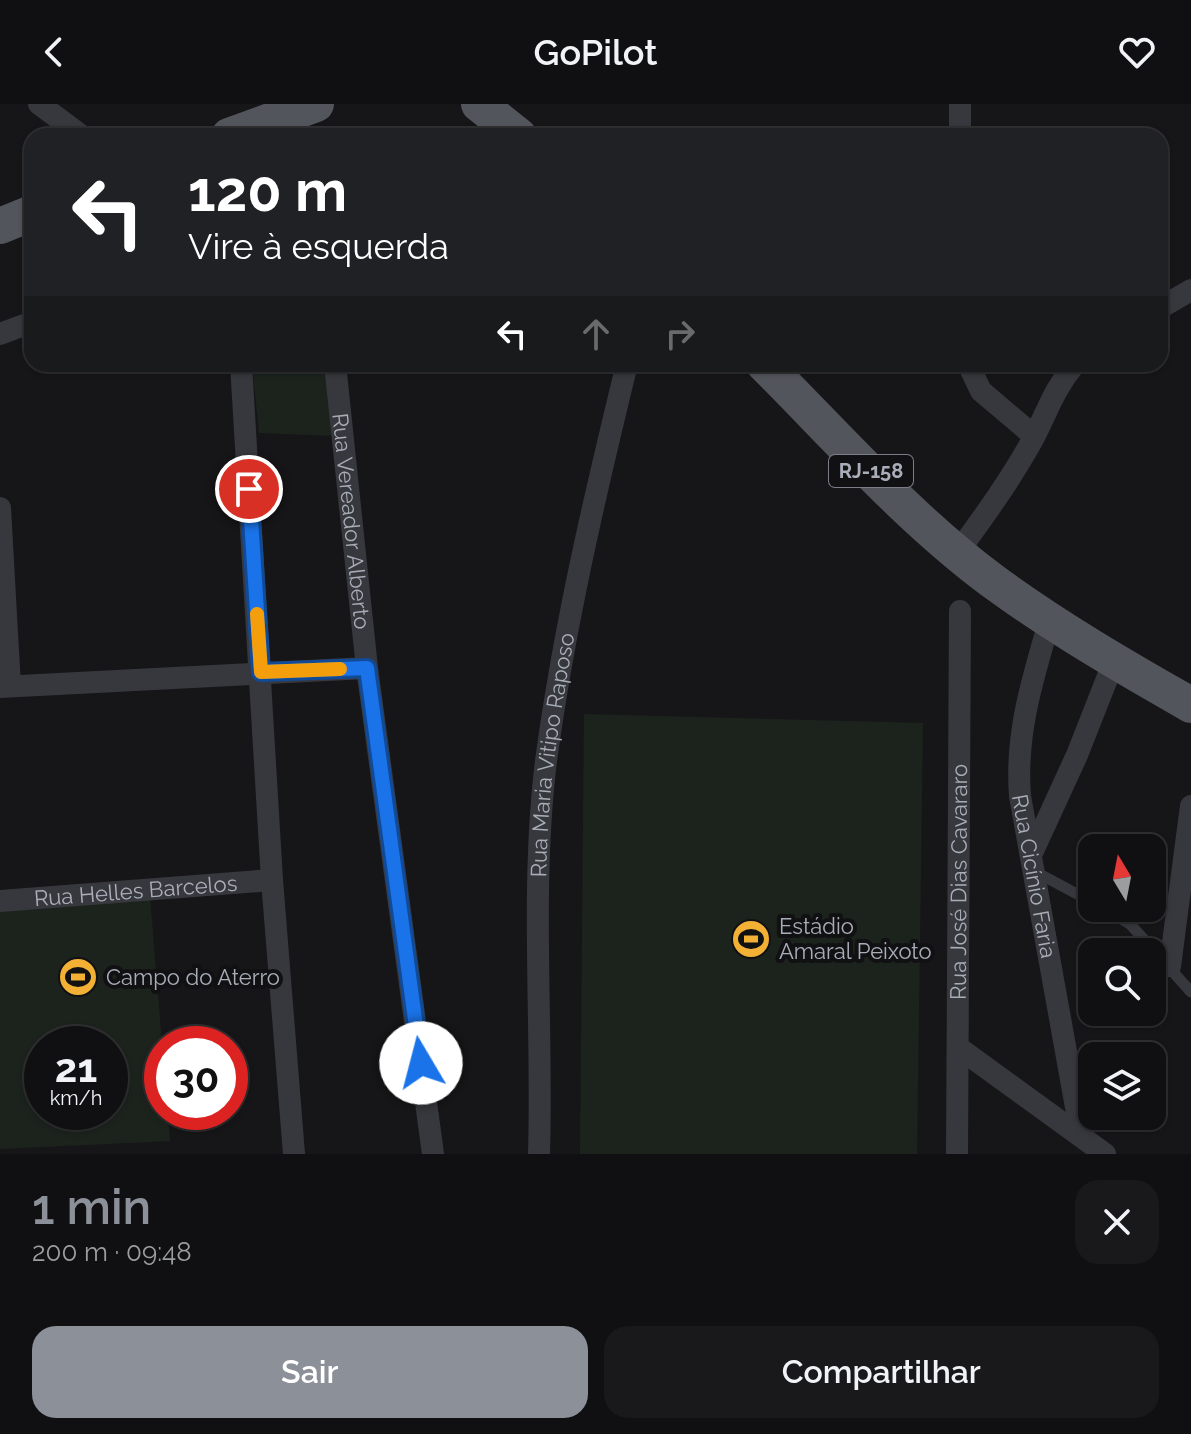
<!DOCTYPE html>
<html lang="pt">
<head>
<meta charset="utf-8">
<style>
	:root { --surface:#101012; --page:#19191b; --text:#f1f3f6; --muted:#9c9d9f; --line:#303032; --accent:#8c9099 }
	body { margin:0; font-family:Raleway,sans-serif; background:var(--page); color:var(--text); height:100vh; display:flex; flex-direction:column; font-size:30px; white-space:nowrap }
	* { box-sizing:border-box; margin:0 }
	p { font-size:26px; color:var(--muted) }
	.icon { flex:none; width:44px; height:44px; fill:none; stroke:currentColor; stroke-width:2; stroke-linecap:round; stroke-linejoin:round }
	.map { position:relative; height:1050px; overflow:hidden }
	.drawer { display:flex; flex-direction:column; background:var(--surface); flex:1 }
	.drawer>* { flex:none }
	.banner { position:absolute; left:24px; top:24px; width:1144px; height:244px; border-radius:24px; box-shadow:0 2px 6px #0004,0 0 0 2px var(--line); background:#202124; color:#fff; overflow:hidden }
	.needle { width:52px; rotate:350deg }
	.fabs { position:absolute; left:1078px; top:730px; display:grid; gap:16px }
	.fabs a { display:grid; place-items:center; width:88px; height:88px; border-radius:16px; background:var(--surface); box-shadow:0 2px 6px #0004,0 0 0 2px var(--line); font-size:40px }
	.speed { position:absolute; left:24px; top:922px; display:flex; gap:16px; font-size:40px; font-weight:700; text-align:center }
	.speed>* { display:grid; place-content:center; width:104px; height:104px; border-radius:50%; background:var(--surface); box-shadow:0 2px 6px #0004,0 0 0 2px var(--line); line-height:1 }
	.speed small { font-size:20px; font-weight:400 }
	.speed .limit { border:12px solid #d22; background:#fff; color:#111 }
	.pin { position:absolute; display:grid; place-items:center; width:68px; height:68px; color:#fff; margin:-34px; border:4px solid #fff; border-radius:50%; box-shadow:0 2px 8px #0007 }
	.me { position:absolute; width:88px; margin:-44px; rotate:352deg; stroke-linejoin:round; filter:drop-shadow(0 0 6px #0008) }
	.turn { display:flex; align-items:center; gap:28px; height:168px; padding:0 32px; font-size:36px }
	.turn .icon { width:104px; height:104px; stroke-width:2.5 }
	.turn b { display:block; font-size:56px; line-height:68px }
	.lanes { display:flex; align-items:center; height:76px; padding:0 32px; background:#0003; justify-content:center; gap:40px; direction:ltr }
	.lanes .off { opacity:.35 }
	.round { display:grid; place-items:center; flex:none; width:84px; height:84px; border-radius:24px; background:var(--page) }
	.overview { display:flex; align-items:center; justify-content:space-between; height:136px; padding:0 32px }
	h1 { font-size:48px; font-weight:600; line-height:60px; color:var(--accent) }
	.cta { display:flex; gap:16px; margin-top:auto; padding:16px 32px }
	.cta a { flex:1; height:92px; border-radius:24px; background:var(--accent); color:#fff; font-size:32px; font-weight:600; line-height:92px; text-align:center }
	.cta a+a { background:var(--page); color:var(--text) }
	header { display:flex; justify-content:space-between; align-items:center; height:104px; padding:0 32px; background:var(--surface); font-size:36px; font-weight:600 }
	.map>svg:first-child { display:block }
</style>
</head>
<body>
<header><svg class="icon" aria-label="back" viewBox="0 0 24 24"><path d="M15 5l-7 7 7 7"/></svg>GoPilot<svg class="icon" aria-label="heart" viewBox="0 0 24 24"><path d="M12 20l-8-8c-3-5 5-10 8-4 3-6 11-1 8 4z"/></svg></header>
<div class="map">
<svg width="1191" height="1050" viewBox="0 0 1191 1050">
	<rect width="100%" height="100%" fill="#161618"/>
	<g fill="#1c231d" fill-rule="evenodd">
		<path d="M252 260H327L336 332 259 329Z"/>
		<path d="M584 610 923 619 917 1050H580Z"/>
		<path d="M150 792 162 940V1008H168L170 1037 0 1045V806ZM42 940H110V1008H42Z"/>
	</g>
	<g fill="none" stroke-linecap="round" stroke-linejoin="round">
		<g stroke="#37383d" stroke-width="11">
			<path d="M1034 767 1092 798"/>
			<path d="M1103 804 1130 820 1191 888"/>
		</g>
		<g stroke="#37383d" stroke-width="22">
			<path d="M39 0 82 32"/>
			<path d="M960 0V32"/>
			<path d="M1160 204 1191 186"/>
			<path d="M0 230 32 218"/>
			<path d="M241 260 272 776 294 1050"/>
			<path id="s1" d="M335 260 367 564 433 1050"/>
			<path d="M968 260 981 287 1034 332"/>
			<path d="M0 404 10 582"/>
			<path d="M958 448C985 411 1011 375 1033 335 1048 306 1054 285 1075 260"/>
			<path id="s2" d="M1050 515C1033 574 1015 629 1020 692L1081 1031"/>
			<path d="M0 583 367 564"/>
			<path d="M1032 749 1077 651 1114 557"/>
			<path id="s3" d="M0 797 272 776"/>
			<path d="M1170 862 1191 702"/>
			<path d="M959 944 1105 1050"/>
			<path id="s4" d="M539 1050C543 920 530 787 546 657 564 523 595 391 627 260"/>
			<path id="s5" d="M957 1050 960 507"/>
		</g>
		<g stroke="#53555c" stroke-width="36">
			<path d="M479 0 519 32"/>
			<path d="M229 32 316 0"/>
			<path d="M0 122 32 109"/>
			<path d="M764 260C838 334 910 416 994 478 1057 524 1124 563 1191 601"/>
		</g>
	</g>
	<g fill="none" stroke-linecap="round" stroke-linejoin="round">
		<g stroke="#114b97" stroke-width="20">
			<path id="route" d="M249 385 261 568 367 564 421 959"/>
		</g>
		<use href="#route" stroke="#1a73e8" stroke-width="14"/>
		<path stroke="#f59e0b" stroke-width="14" d="M257 510 261 568 340 565"/>
	</g>
	<defs>
		<g id="stadium-disc" transform="scale(2)"><circle r="9.5" fill="#f2b134" stroke="#111113"/><path d="M0-5a6.5 5 0 1 0 0 10a6.5 5 0 1 0 0-10ZM-3.5-1.8h7v3.6h-7Z" fill="#111"/></g>
	</defs>
	<g fill-rule="evenodd">
		<use href="#stadium-disc" x="751" y="835"/>
		<use href="#stadium-disc" x="78" y="873"/>
	</g>
	<g text-anchor="middle" dominant-baseline="central" stroke-width="8" stroke-linejoin="round" paint-order="stroke">
		<rect fill="#111113" stroke="#7b7e86" stroke-width="2" x="829" y="351" width="84" height="32" rx="6"/>
		<g font-size="20" font-weight="bold" fill="#a8adb8">
			<text x="871" y="367">RJ-158</text>
		</g>
		<g font-size="22" fill="#a8adb8" stroke="#111113">
			<text stroke="none"><textPath href="#s1" startOffset="158">Rua Vereador Alberto</textPath></text>
			<text stroke="none"><textPath href="#s4" startOffset="400">Rua Maria Vitipo Raposo</textPath></text>
			<text stroke="none"><textPath href="#s2" startOffset="262">Rua Cicínio Faria</textPath></text>
			<text stroke="none"><textPath href="#s5" startOffset="272">Rua José Dias Cavararo</textPath></text>
			<text stroke="none"><textPath href="#s3" startOffset="136">Rua Helles Barcelos</textPath></text>
		</g>
		<g font-size="22" fill="#a8adb8" stroke="#111113" text-anchor="start">
			<text x="779" y="822">Estádio<tspan x="779" dy="25">Amaral Peixoto</tspan></text>
			<text x="106" y="873">Campo do Aterro</text>
		</g>
	</g>
</svg>
<div class="fabs">
<a><svg class="needle" viewBox="-14 -14 28 28"><path d="M0-13l5 13h-10z" fill="#e53935"/><path d="M0 13l5-13h-10z" fill="#9c9d9f"/></svg></a>
<a><svg class="icon" aria-label="search" viewBox="0 0 24 24"><circle cx="10" cy="10" r="6"/><path d="M15 15l6 6"/></svg></a>
<a><svg class="icon" aria-label="layers" viewBox="0 0 24 24"><path d="M12 4l9 5-9 5-9-5zM3 14l9 5 9-5"/></svg></a>
</div>
<div class="speed"><div>21<small>km/h</small></div><div class="limit">30</div></div>
<div class="pin" style="left:249px;top:385px;background:#d93025"><svg class="icon" aria-label="arrive" viewBox="0 0 24 24"><path d="M6 21V4h12l-3 4 3 4H6"/></svg></div>
<svg class="me" style="left:421px;top:959px" viewBox="-20 -20 40 40"><circle r="19" fill="#fff"/><path d="M0-13L10 11 0 6-10 11z" fill="#1a73e8"/></svg>
<div class="banner">
<div class="turn"><svg class="icon" aria-label="left" viewBox="0 0 24 24"><path d="M17 20v-9H6M10 6l-5 5 5 5"/></svg><div><b>120 m</b>Vire à esquerda</div></div>
<div class="lanes"><svg class="icon" aria-label="left" viewBox="0 0 24 24"><path d="M17 20v-9H6M10 6l-5 5 5 5"/></svg><svg class="icon off" aria-label="ahead" viewBox="0 0 24 24"><path d="M12 20V5M6 11l6-6 6 6"/></svg><svg class="icon off" aria-label="right" viewBox="0 0 24 24"><path d="M7 20v-9h11M14 6l5 5-5 5"/></svg></div>
</div>
</div>
<section class="drawer">
<div class="overview"><div><h1>1 min</h1><p>200 m · 09:48</p></div><a class="round"><svg class="icon" aria-label="close" viewBox="0 0 24 24"><path d="M6 6l12 12M18 6L6 18"/></svg></a></div>
<div class="cta"><a>Sair</a><a>Compartilhar</a></div>
</section>
</body>
</html>
